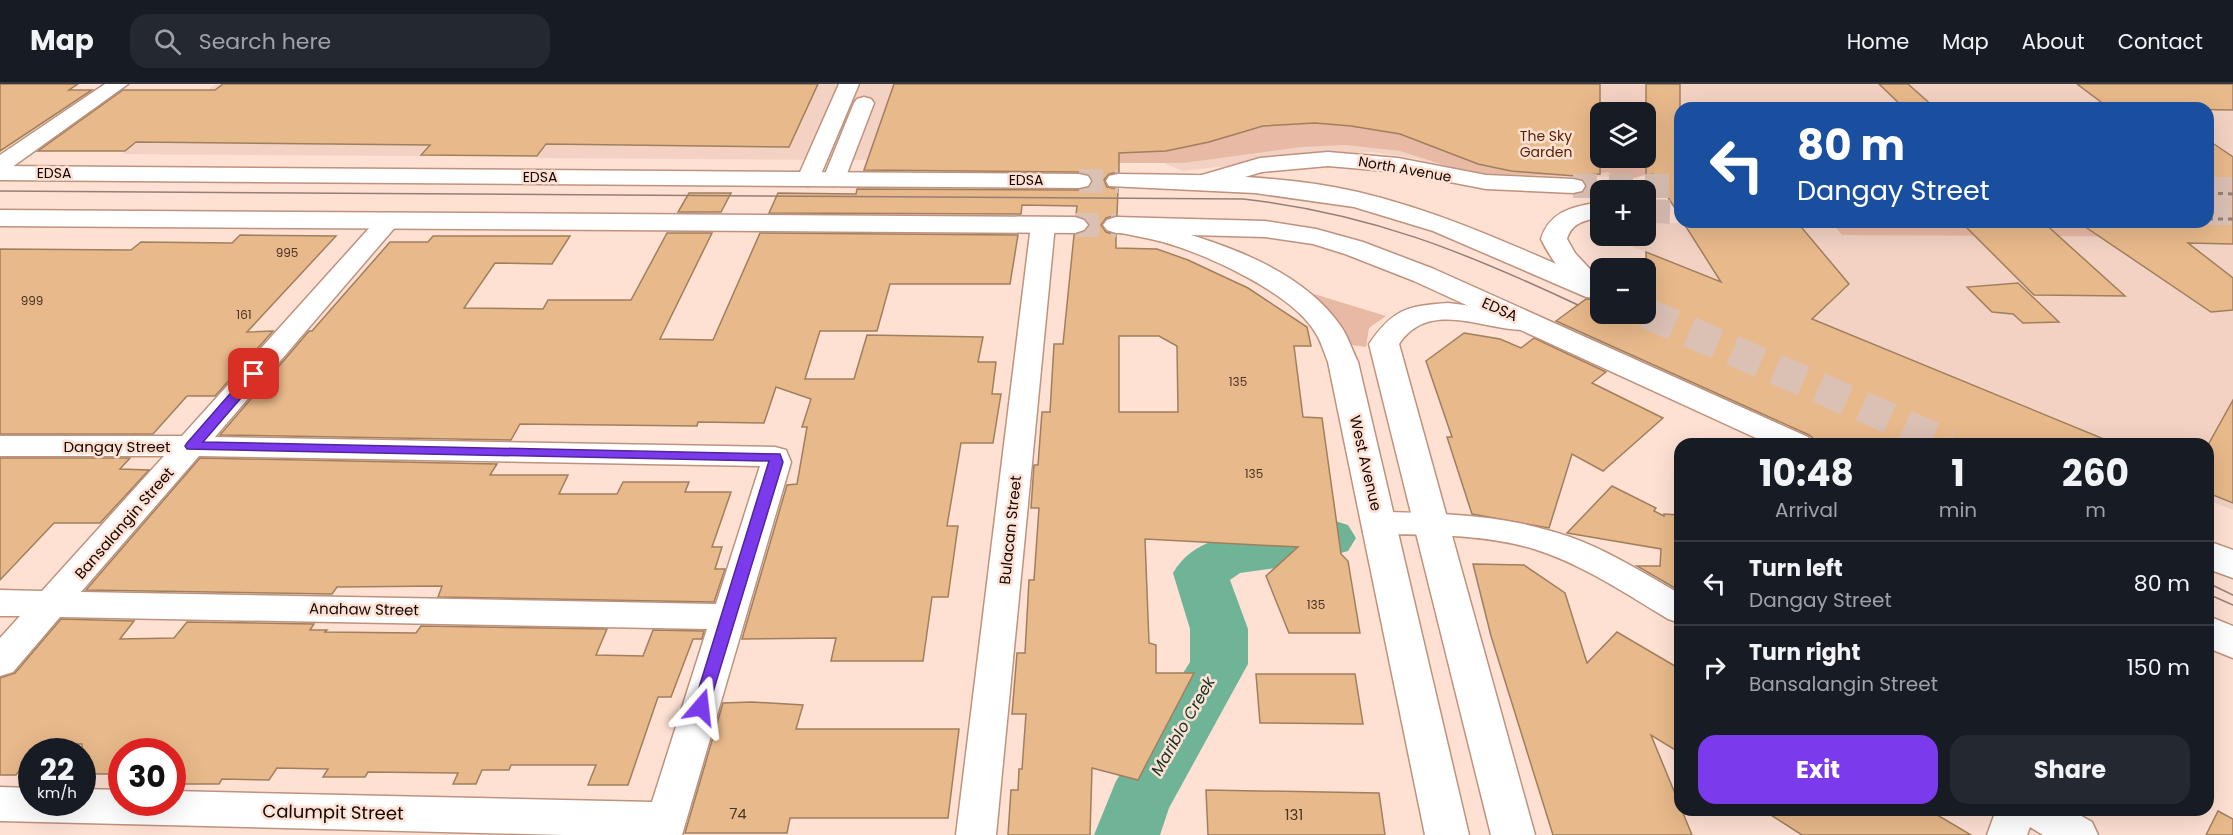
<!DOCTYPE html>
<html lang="en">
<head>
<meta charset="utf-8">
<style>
	:root { --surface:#171b24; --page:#242831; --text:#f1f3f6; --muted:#9ea1a6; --line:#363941; --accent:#7c3aed }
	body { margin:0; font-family:Poppins,sans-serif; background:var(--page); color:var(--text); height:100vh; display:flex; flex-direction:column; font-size:22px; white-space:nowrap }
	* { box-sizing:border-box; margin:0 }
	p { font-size:20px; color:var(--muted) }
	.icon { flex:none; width:33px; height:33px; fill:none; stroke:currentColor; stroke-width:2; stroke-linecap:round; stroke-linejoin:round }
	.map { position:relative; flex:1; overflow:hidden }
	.panel { position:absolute; left:1674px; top:354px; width:540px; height:378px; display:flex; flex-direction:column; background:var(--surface); border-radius:18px; box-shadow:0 6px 24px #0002 }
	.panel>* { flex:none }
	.hud { position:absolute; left:1674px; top:18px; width:540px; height:126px; border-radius:18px; box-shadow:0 6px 24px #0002; background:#1a4fa0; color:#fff; overflow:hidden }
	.controls { position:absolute; left:1590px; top:18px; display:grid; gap:12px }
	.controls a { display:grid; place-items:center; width:66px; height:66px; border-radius:12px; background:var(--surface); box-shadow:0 6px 24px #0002; font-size:30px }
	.speed { position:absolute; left:18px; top:654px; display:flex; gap:12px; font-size:30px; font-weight:700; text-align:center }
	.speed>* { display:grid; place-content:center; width:78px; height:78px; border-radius:50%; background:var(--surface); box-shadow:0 6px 24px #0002; line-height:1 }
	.speed small { font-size:15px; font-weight:400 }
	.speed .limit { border:9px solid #d22; background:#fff; color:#111 }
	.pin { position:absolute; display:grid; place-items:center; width:51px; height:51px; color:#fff; margin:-26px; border-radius:12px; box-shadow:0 3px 9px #0006 }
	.me { position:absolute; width:66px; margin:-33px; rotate:17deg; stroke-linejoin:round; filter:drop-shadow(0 0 4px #0008) }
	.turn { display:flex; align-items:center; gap:21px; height:126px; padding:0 24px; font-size:27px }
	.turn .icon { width:78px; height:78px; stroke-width:2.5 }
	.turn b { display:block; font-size:42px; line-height:51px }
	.eta { display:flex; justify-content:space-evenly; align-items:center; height:102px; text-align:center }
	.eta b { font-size:36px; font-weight:700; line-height:42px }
	.button { display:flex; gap:12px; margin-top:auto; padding:12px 24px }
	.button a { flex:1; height:69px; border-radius:18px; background:var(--accent); color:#fff; font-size:24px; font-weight:700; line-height:69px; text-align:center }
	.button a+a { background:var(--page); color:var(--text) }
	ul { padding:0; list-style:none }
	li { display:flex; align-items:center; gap:18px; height:84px; padding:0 24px; border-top:2px solid var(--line) }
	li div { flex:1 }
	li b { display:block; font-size:22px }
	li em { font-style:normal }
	header { display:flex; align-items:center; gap:36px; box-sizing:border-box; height:84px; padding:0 30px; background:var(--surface); border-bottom:2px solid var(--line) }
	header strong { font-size:28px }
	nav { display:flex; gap:33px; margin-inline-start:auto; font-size:21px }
	.search { width:420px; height:54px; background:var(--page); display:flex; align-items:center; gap:15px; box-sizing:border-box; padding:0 21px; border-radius:18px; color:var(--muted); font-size:22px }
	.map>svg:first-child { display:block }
</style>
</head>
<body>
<header>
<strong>Map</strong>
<div class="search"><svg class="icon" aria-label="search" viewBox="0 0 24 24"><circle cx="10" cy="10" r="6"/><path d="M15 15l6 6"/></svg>Search here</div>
<nav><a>Home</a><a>Map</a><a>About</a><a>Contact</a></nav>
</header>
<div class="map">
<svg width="2233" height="751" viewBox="0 0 2233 751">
	<rect width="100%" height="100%" fill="#fee1d3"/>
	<g fill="#f3d2c3" fill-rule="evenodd">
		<path d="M216 0H2233V97H2208V24H1680V92L1554 93 1503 100 1413 74 1372 68 1304 73 1183 87 1161 78 537 74 559 46 445 44 418 72 122 70ZM1600 28H1646V74H1600Z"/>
		<path d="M1646 139 2233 143V426L2208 416V360H2118L1606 152H1646Z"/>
	</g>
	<g fill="#e8b9a4">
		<path d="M884 29 1600 32V74H1646V32H1664L1650 89 1635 94H1624L1607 88 1587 92 1481 90 1457 85 1400 67 1346 61 1301 63 1183 79H1119V75L868 73Z"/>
		<path d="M1832 139 2233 141V153L1842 151Z"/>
		<path d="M1314 210 1386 232 1369 244 1366 263 1352 261 1341 243 1313 215Z"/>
	</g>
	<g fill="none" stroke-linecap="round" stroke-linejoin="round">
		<path fill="#70b498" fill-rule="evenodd" d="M1329 435 1348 441 1356 454 1348 467 1298 481 1240 489 1230 496 1248 545V580L1169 724 1160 751H1094L1116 697 1190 578V545L1173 489C1198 445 1254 451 1297 443 1308 441 1319 438 1329 435Z"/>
	</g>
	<g fill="#e8b98a" stroke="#a07f5e" stroke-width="1.5" fill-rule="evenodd">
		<path d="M0 0H78L69 6H92L0 67Z"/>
		<path d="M223 0H818L789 63 546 60 537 72 421 71 430 61 136 58 125 67H38L123 6H215Z"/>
		<path d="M894 0H1600V90L1575 92 1511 87 1478 80 1400 50 1351 42 1315 39 1263 42 1209 58 1166 67 1119 69V88L1109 90 1104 96 1107 103 1118 105 1117 131 1106 134 1101 141 1106 148 1116 151V164L1157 165 1188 176 1248 204 1307 243 1311 262H1294L1303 333 1322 334 1341 470 1348 477 1360 549H1289L1266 492 1298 463 1145 455 1149 559 1156 561V589H1194L1138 696 1092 684 1090 751H1008L1011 706H1018L1019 685H1022L1026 630H1012L1017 569H1025L1029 496H1034L1039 424H1031L1034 381H1038L1042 328H1050L1054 260H1063L1074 151 1086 147 1090 140 1085 134 1076 131 1077 122 1022 121 1021 130 769 129 778 109 856 110 857 105 1079 106 1090 103 1093 96 1088 90 1079 88 864 86ZM1119 252H1159L1177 262 1178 328H1119Z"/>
		<path d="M1646 0H1680V132L1653 90 1646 92Z"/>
		<path d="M1879 0H1908L1935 24H1904Z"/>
		<path d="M2077 0H2233V26L2109 24Z"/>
		<path d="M2208 56 2233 73V160L2188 159 2233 194V226L2211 228 2078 138H2208Z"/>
		<path d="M689 109H731L721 128H678Z"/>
		<path d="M1683 138H1797L1849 200 1812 235 2116 360H1820L1809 351 1556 237 1586 215 1600 216V230H1646V168L1721 198Z"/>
		<path d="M1961 138H2043L2125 212 2034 211Z"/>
		<path d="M667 149H712L660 255 713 256 760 149 1018 151 1010 200H890L877 247H820L805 295H854L867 251 983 253 978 278H996L992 310H1001L993 359H961L947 442H958L948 513H932L923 577H831L836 554 742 555 787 401 797 400 807 343H802L811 315 776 303 764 339 698 338 697 342 520 340 511 356 220 351 309 247H312L390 158H428L433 152H570L552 180 495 179 464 224 543 225 548 216H631Z"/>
		<path d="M240 151 336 152 247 248 273 247 215 312H187L153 350H0V165L131 166 141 158 232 159Z"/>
		<path d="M2018 199 2059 238 2023 239 2013 230 1992 228 1967 203Z"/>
		<path d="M1464 249 1500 255 1521 264 1534 254 1606 288 1592 299 1663 334 1603 387 1572 370 1549 444 1472 430 1447 353H1452L1426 277Z"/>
		<path d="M2233 316V419L2208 409V361Z"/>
		<path d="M0 374H130L120 385 149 386 100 439H54L0 496Z"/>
		<path d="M200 374 497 380 490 391H568L559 410H617L623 398H689L685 408H731L712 463H722L715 485H725L714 518 438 513 442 502 337 503 332 510 86 506Z"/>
		<path d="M1612 402 1656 424 1654 427 1664 432V430L1680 431V507L1637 482H1660L1661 465 1567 449Z"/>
		<path d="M1473 480 1524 481 1565 509 1587 579 1617 548 1680 585V669L1651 651 1692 751H1553L1491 552Z"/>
		<path d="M61 535 134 537 120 555 174 554 187 538 314 540 310 546H327L325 548 416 549 421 542 607 545 596 571 643 572 653 546 704 547 702 555H693L671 613H658L628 701H588L596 681H511L509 686H482L476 700H453L458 689 368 688 365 693H323L328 685 277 684 269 696 222 695 219 700H172V668H122V690H82V660L41 659 34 668H32V671L16 691H0V594L15 589Z"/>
		<path d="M1256 590H1355L1363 640 1260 639Z"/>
		<path d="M752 618 803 621 796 645H959L948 734H790L787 749H685L723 619Z"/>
		<path d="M1206 706 1379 709 1385 751H1208Z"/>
		<path d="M1763 726H1929L1971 751H1802Z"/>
		<path d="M2218 727 2233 735V751H2206Z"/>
	</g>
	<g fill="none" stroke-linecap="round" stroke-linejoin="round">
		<g stroke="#dbc0b4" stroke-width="24" stroke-dasharray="24 12" stroke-linecap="butt">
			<path d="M1573 102H1680"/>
			<path d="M2208 105H2233"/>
			<path d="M1646 127 1680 128"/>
			<path d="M2208 129H2233"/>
		</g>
		<g stroke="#dbc0b4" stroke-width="24" stroke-dasharray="24 12" stroke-linecap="butt">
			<path d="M1079 97H1118"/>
			<path d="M1075 141H1116"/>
		</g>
		<path stroke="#dbc0b4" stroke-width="31" stroke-dasharray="31 16" stroke-linecap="butt" d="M1646 229 1949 360"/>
		<g stroke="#be927d" stroke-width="3">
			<g id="minor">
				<path d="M105 0H128L8 86 0 88V71Z"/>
				<path d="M839 0H859L819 95 816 100 808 102 800 100 797 95Z"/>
				<path d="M864 13 871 15 874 19 845 95 842 100 834 102 826 100 823 95 854 19 857 15Z"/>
				<path d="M389 129 397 131 401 136 397 141 215 353 775 363 786 366 791 378 682 751H565L0 737V703L32 704V718H82V705L122 706V718H172V707L652 718 707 545 60 533 13 588 0 592V554L20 532H0V506L42 507 164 372H0V352H182L381 131ZM199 372 760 382 716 520 81 508Z"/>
				<path d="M1043 134 1051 136 1055 141 996 751H956L1031 141 1035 136Z"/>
				<path d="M1379 428C1444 429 1508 431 1570 453 1609 467 1644 489 1680 510V539L1668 535C1625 509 1582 480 1534 465 1485 450 1430 451 1379 450L1368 447 1363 439 1368 431Z"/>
				<path d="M1996 726H2071L2092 738 2098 751H2043L2030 743 2027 751H1987Z"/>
			</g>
		</g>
		<g stroke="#be927d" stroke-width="3">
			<g id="major">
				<path d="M1328 68 1398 74 1486 91 1573 95 1582 97 1585 102 1582 107 1573 109 1486 105 1398 88 1328 82 1262 88 1204 105 1195 103 1192 98 1195 93 1260 74Z"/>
				<path d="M1595 119 1600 121V133C1585 137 1572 138 1567 155L1575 169 1600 196V214C1579 219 1549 172 1541 155 1549 129 1570 123 1595 119Z"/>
				<path d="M1118 133C1191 148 1295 176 1340 241 1348 252 1352 266 1358 278L1469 751H1425L1328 278C1324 268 1321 257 1315 248 1292 209 1206 170 1163 158 1145 153 1127 151 1109 146L1105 141 1109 136Z"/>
				<path d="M1448 219 1528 229 1538 232 1542 238 1538 244C1496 255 1433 209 1399 260L1535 751H1491L1369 260C1393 225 1407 222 1448 219Z"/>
			</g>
		</g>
		<g stroke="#be927d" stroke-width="3">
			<g id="highway">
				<path d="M0 82 1079 90 1088 92 1091 97 1088 102 1079 104 0 96Z"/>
				<path d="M1118 90C1198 91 1280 90 1358 108 1443 128 1521 165 1600 199V214L1586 213 1433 147 1354 123 1255 109 1109 102 1106 97 1109 92Z"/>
				<path d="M0 126 1075 133 1084 136 1088 141 1084 146 1075 149 0 142Z"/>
				<path d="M1116 133 1265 137 1316 145 1363 158 1434 185 1808 353 1813 360H1769L1414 197 1345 170 1313 160 1265 153 1116 149 1107 146 1103 141 1107 136Z"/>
				<path d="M2208 457 2233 466V494L2208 485Z"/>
				<path d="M2208 532 2233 542V574L2208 564Z"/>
			</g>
		</g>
		<use href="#minor" fill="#fff" fill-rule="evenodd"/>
		<use href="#major" fill="#fff" fill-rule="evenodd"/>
		<use href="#highway" fill="#fff" fill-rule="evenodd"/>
		<g stroke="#957f75" stroke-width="1.5">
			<path d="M0 107 1243 115C1369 129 1465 168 1578 221"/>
			<path d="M2208 499 2233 511"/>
			<path d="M2208 510 2233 521"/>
		</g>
		<g stroke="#957f75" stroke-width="3" stroke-dasharray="5 5" stroke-linecap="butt">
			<path d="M2208 109 2233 110"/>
			<path d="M2208 135H2233"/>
		</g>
	</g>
	<path fill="#7c3aed" stroke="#51269a" stroke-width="1.5" d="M254 286 259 287 260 290 259 293 203 358 780 370 783 378 707 628 701 630 695 628 693 623 769 377 187 365 185 362 187 359 250 287Z"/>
	<g text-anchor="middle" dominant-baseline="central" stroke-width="5" stroke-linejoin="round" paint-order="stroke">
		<g font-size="12" fill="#4a3424">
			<text x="287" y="168">995</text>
			<text x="32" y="216">999</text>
			<text x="244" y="230">161</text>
			<text x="1238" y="297">135</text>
			<text x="1254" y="389">135</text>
			<text x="1316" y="520">135</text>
		</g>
		<g font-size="14" fill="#561f00" stroke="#fee1d3">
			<text x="1546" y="52">The Sky<tspan x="1546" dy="16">Garden</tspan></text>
		</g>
		<g font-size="14" fill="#160702" stroke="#fee1d3">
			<text transform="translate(1405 85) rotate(10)">North Avenue</text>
			<text x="54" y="89">EDSA</text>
			<text x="540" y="93">EDSA</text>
			<text x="1026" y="96">EDSA</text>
		</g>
		<g font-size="15" fill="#160702" stroke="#fee1d3">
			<text transform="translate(1500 225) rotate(24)">EDSA</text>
			<text x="117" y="362">Dangay Street</text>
			<text transform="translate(1366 379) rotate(77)">West Avenue</text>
			<text transform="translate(124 439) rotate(-49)">Bansalangin Street</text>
			<text transform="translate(1010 446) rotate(-84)">Bulacan Street</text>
			<text transform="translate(364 525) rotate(1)">Anahaw Street</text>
		</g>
		<g font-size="15" fill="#4a3424">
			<text x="738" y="729">74</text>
			<text x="1294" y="730">131</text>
		</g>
		<g font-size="16" font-style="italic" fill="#133327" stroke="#fee1d3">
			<text transform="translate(1183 642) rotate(-60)">Mariblo Creek</text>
		</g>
		<g font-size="18" fill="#160702" stroke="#fee1d3">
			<text transform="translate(333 728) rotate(1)">Calumpit Street</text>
		</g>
	</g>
</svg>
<div class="controls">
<a><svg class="icon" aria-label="layers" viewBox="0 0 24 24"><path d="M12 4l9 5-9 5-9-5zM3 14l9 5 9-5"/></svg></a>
<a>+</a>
<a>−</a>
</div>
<div class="speed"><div>22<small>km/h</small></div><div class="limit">30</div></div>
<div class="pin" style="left:254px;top:290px;background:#d93025"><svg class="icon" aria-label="arrive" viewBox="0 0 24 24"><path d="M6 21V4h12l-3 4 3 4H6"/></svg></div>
<svg class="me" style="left:701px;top:623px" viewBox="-20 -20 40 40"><path d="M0-17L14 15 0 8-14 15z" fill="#7c3aed" stroke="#fff" stroke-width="4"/></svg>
<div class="hud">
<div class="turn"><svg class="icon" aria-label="left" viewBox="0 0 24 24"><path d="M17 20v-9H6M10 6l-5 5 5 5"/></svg><div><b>80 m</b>Dangay Street</div></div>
</div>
<section class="panel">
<div class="eta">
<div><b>10:48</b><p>Arrival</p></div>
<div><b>1</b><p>min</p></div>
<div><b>260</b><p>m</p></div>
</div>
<ul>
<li><svg class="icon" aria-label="left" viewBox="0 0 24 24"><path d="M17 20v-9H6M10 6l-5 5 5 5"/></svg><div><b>Turn left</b><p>Dangay Street</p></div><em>80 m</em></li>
<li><svg class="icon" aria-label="right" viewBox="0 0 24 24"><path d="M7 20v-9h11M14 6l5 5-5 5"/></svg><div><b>Turn right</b><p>Bansalangin Street</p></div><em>150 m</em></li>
</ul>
<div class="button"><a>Exit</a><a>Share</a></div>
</section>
</div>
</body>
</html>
